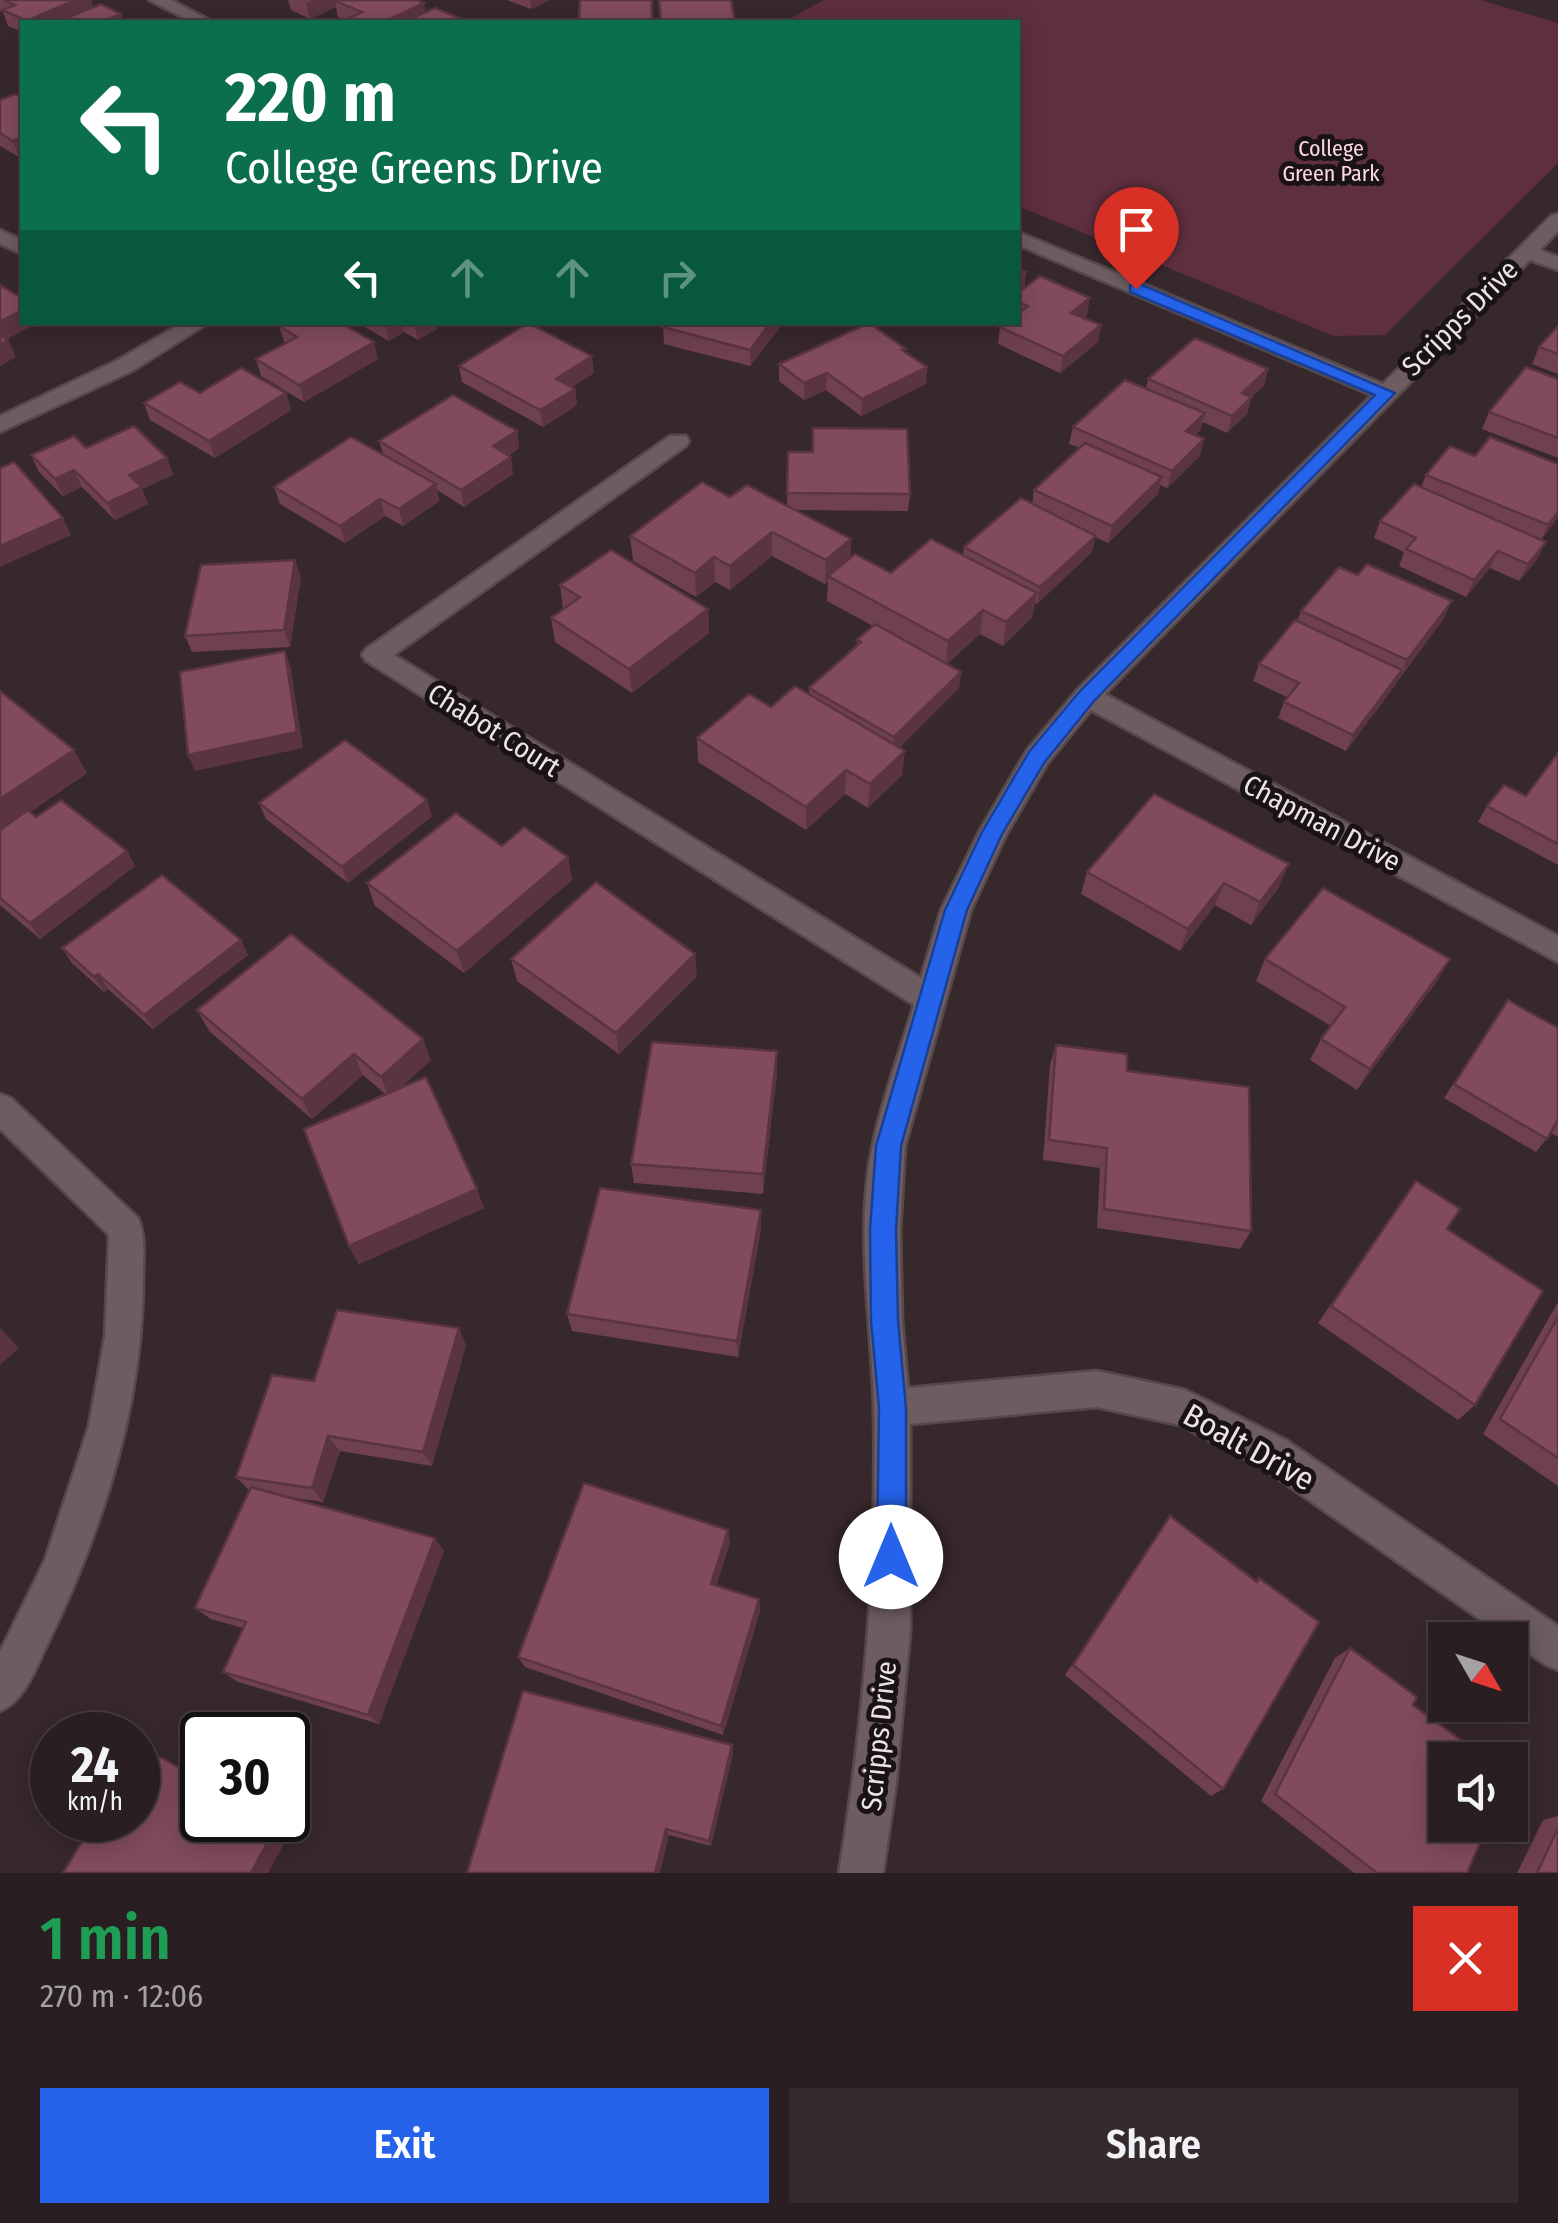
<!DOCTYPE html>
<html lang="en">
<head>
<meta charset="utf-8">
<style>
	:root { --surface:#291e21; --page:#352b2e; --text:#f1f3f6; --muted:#a5a2a5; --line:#453c3f; --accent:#2563eb }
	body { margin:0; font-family:"Fira Sans Condensed",sans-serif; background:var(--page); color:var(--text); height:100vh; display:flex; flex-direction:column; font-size:38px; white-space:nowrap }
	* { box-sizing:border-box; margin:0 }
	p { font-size:32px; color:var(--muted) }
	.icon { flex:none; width:55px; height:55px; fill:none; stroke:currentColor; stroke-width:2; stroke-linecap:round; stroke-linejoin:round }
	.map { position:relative; height:1873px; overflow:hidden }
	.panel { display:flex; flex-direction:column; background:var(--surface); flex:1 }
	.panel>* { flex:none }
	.banner { position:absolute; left:20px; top:20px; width:1000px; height:305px; border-radius:0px; box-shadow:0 5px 25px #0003,0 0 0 2px var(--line); background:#0b6e4f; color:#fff; overflow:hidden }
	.needle { width:65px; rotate:129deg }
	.controls { position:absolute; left:1428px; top:1622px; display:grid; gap:20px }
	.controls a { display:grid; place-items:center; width:100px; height:100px; border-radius:0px; background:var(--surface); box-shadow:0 5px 25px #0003,0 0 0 2px var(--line); font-size:50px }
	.speed { position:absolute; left:30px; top:1712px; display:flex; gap:20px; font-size:50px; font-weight:700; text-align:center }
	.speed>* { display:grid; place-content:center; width:130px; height:130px; border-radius:50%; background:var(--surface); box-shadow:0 5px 25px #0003,0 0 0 2px var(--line); line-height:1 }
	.speed small { font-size:25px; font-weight:400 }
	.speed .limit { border:5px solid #111; border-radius:15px; background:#fff; color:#111 }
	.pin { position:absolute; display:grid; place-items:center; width:85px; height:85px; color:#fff; margin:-102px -42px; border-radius:50% 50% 50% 0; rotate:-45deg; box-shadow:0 0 10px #0007 }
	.pin .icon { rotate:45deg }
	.me { position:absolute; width:110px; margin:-55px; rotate:0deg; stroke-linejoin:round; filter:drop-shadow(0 0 8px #0008) }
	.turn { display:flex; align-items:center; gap:35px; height:210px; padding:0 40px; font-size:45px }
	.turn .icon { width:130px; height:130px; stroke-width:2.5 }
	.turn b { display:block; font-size:70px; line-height:85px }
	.lanes { display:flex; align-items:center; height:95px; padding:0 40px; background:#0003; justify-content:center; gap:50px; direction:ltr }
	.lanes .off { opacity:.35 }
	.round { display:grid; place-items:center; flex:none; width:105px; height:105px; border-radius:0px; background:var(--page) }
	.overview { display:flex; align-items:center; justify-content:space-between; height:170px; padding:0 40px }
	h1 { font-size:60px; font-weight:600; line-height:75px; color:#1e9e55 }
	.cta { display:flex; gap:20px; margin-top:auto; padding:20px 40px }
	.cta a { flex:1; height:115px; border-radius:0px; background:var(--accent); color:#fff; font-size:40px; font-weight:600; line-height:115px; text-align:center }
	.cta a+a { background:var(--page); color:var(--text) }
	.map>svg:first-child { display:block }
</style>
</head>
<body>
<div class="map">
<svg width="1558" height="1873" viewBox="0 0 1558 1873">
	<rect width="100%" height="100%" fill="#37282c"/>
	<path fill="#5e2f3e" d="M824 0H1481L1558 23V163L1385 335 1334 336 1018 206V22L789 19Z"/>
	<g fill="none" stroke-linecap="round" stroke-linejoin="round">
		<g stroke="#54484a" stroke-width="5">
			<g id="minor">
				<path d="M149 0H171L213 22H192Z"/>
				<path d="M1558 214V231L1540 250 1558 257V270L1530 260 1105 694 1558 936V962L1091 710 1047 764 1006 835 971 910 905 1146 900 1230 902 1321 908 1388 1097 1371 1185 1390 1286 1440 1558 1626V1670L1544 1664 1260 1466 1180 1425 1097 1407 910 1424V1632L896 1783 883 1873H839C864 1720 877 1566 874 1410 872 1322 854 1231 873 1144 883 1097 900 1051 914 1005L366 661 362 655 366 649 670 436H686L689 441 686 446 394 655 921 978 941 910 979 832 1027 750 1078 689 1372 395 1018 245V232L1383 384 1551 216Z"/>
				<path d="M0 230 22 240V254L0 244Z"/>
				<path d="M184 322H210L132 371 0 432V416L116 361Z"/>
				<path d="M0 1094 11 1098 138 1218C146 1236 143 1258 143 1278 143 1405 102 1532 47 1645 35 1669 25 1701 0 1711V1652L45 1560 89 1426 105 1336 109 1235 0 1129Z"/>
			</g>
		</g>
		<use href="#minor" fill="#6d5c60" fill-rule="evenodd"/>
	</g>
	<g fill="#6f404f">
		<path d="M0 0H91L93 7 121 14 124 22H22V32L8 26 3 12 0 11Z"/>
		<path d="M288 0H417L424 3 425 12 469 22H346V20L338 17 336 7 310 19 291 10Z"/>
		<path d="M507 0H549L531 9Z"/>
		<path d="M22 98V160L21 156 19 157 0 146V100Z"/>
		<path d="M1018 269 1026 272 1024 289 1087 315 1084 318 1101 325 1098 342 1060 373 998 344 1000 327 1018 322Z"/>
		<path d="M356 322H435L437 329 418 340 404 332 389 341Z"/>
		<path d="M784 322 750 366 664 344 663 327Z"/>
		<path d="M279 326 378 359 304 402 261 376 256 359 285 344Z"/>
		<path d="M1558 326V374L1532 364 1539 347Z"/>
		<path d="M905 352 927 367 926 384 861 416 826 390 804 400 779 381V364Z"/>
		<path d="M459 366 594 373 572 387 575 389 577 405 543 427 462 382Z"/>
		<path d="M1268 369 1264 386 1251 397 1247 414 1227 433 1203 422 1200 430 1196 435 1200 456 1167 488 1160 485 1158 494 1108 543 1095 537 1092 552 1037 604 1035 603 1032 617 1003 646 980 634 947 664 961 672 959 688 899 748 902 775 868 808 845 794 806 830 698 762 697 738 771 707 809 694V688L857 645V640L873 626 827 601 828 582 825 584 772 556 730 590 715 582 696 597 633 561 630 536 730 497 787 506 788 452 910 494 908 511 795 510 851 539 850 558 891 573 963 555 964 547 1032 504 1034 490 1080 448 1069 444 1073 427 1146 388 1148 379Z"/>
		<path d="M1558 379V458L1482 429 1489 412Z"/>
		<path d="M200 393H286L291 410 215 458 150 420 144 403Z"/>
		<path d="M517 431 519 448 508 456 513 474 464 507 437 490 439 501 403 526 385 516 345 543 280 504 274 487 383 454 379 441Z"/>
		<path d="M86 448 167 458 173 475 142 489 148 504 115 520 82 487 63 496 39 472 31 455Z"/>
		<path d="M1426 475 1558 517 1541 540 1546 542 1537 559 1519 581 1490 568 1466 597 1399 566 1404 552 1374 538 1380 521 1421 487Z"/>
		<path d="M301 577 290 647 192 652 185 636Z"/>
		<path d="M560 585 708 609 709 633 632 693 555 642 551 618 563 609Z"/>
		<path d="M1301 611 1444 618 1346 751 1278 718 1284 702 1287 697 1253 681 1259 664 1297 622Z"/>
		<path d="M0 691 87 773 30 812 36 817 127 851 135 866 40 939 0 905Z"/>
		<path d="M1558 753V865L1478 822 1487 806 1526 796Z"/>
		<path d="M259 803 432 816 348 883 266 819Z"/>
		<path d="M502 846 568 857 572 880 464 973 375 906 367 883Z"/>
		<path d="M1087 872 1279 887 1251 925 1215 905 1180 951 1081 894Z"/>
		<path d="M241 940 248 955 153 1029 108 989 104 992 72 963 62 948Z"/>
		<path d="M511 959 697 976 619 1054 517 981Z"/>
		<path d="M1265 959 1437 981 1357 1090 1310 1060 1321 1039 1331 1026 1256 981Z"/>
		<path d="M1508 1000 1558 1028V1137L1551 1133 1536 1152 1444 1098Z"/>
		<path d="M197 1010 431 1060 400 1088 484 1208 359 1264 349 1246 385 1094 363 1075 312 1119 209 1031Z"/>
		<path d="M1056 1045 1127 1071 1251 1231 1240 1249 1097 1228 1100 1168 1043 1160 1050 1065Z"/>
		<path d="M777 1072 763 1194 634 1183 631 1164Z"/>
		<path d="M1416 1181 1447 1229 1475 1405 1458 1420 1318 1323Z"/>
		<path d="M761 1229 738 1357 572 1331 567 1314Z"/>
		<path d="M1558 1302V1486L1483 1434Z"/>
		<path d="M466 1345 432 1466 340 1451 323 1502 282 1496 444 1551 379 1724 238 1682 223 1672 243 1628 211 1619 195 1608 249 1490 236 1477 314 1381Z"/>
		<path d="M1170 1516 1256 1581 1259 1578 1223 1789 1211 1796 1065 1675Z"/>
		<path d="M730 1543 716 1585 759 1599 760 1611 723 1735 525 1667 518 1657Z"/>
		<path d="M1350 1648 1413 1705 1467 1873H1354L1261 1801 1335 1658Z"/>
		<path d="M732 1745 733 1753 711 1846 669 1835 467 1873Z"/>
		<path d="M1558 1816V1873H1517L1543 1820Z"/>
	</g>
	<g fill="#5a3440">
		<path d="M75 0H91L94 10 65 22H27V21Z"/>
		<path d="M313 0H351L335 1 336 7 310 19 306 3Z"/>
		<path d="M530 0H549L531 9Z"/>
		<path d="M424 3 426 18 418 22H384Z"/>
		<path d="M121 14 124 22H106V20Z"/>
		<path d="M22 136V154L20 153 21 156 19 157 13 141Z"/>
		<path d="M1026 272 1023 289 1018 294V279Z"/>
		<path d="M1090 298 1087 315 1068 329 1071 313Z"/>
		<path d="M22 310V322H39L0 343V322Z"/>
		<path d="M388 322H402L404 332 389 341 385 324Z"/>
		<path d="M435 322 437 329 418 340 414 323Z"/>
		<path d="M771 322H784L750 366V350Z"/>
		<path d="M1101 325 1098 342 1060 373 1063 356Z"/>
		<path d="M8 340 16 357 0 366V345Z"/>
		<path d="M374 342 378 359 304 402 299 385Z"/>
		<path d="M592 356 594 373 559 395 556 379Z"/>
		<path d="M927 367 926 384 861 416 862 399Z"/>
		<path d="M1268 369 1264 386 1237 410 1242 393Z"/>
		<path d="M827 373 826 390 804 400V383Z"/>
		<path d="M575 389 577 405 543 427 540 410Z"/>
		<path d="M286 393 291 410 215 458 209 441Z"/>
		<path d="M1252 397 1247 414 1227 433 1232 416Z"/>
		<path d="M1205 413 1200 430 1182 448 1186 431Z"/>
		<path d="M517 431 519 448 496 463 493 446Z"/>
		<path d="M1204 439 1200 456 1167 488 1172 471Z"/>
		<path d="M511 457 513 474 464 507 461 490Z"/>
		<path d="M167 458 173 475 142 489 148 504 115 520 107 503 129 475Z"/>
		<path d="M74 470 82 487 63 496 55 479Z"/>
		<path d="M1162 477 1158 494 1108 543 1112 526Z"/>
		<path d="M436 484 439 501 403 526 399 509Z"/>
		<path d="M380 499 385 516 345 543 340 526Z"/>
		<path d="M1558 512V517L1540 542 1548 525Z"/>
		<path d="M63 518 71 535 0 567V546Z"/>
		<path d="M772 532V556L730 590V566Z"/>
		<path d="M1096 536 1092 552 1037 604 1040 587Z"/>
		<path d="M851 539 850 563 828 576V582L825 584 826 560Z"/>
		<path d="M1546 542 1537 559 1519 581 1528 564Z"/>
		<path d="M1498 551 1490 568 1466 597 1474 580Z"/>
		<path d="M714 557 715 582 696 597 695 573Z"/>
		<path d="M295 560 301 577 290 647 284 630Z"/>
		<path d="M1037 593 1032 617 1003 646 1006 622Z"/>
		<path d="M1452 601 1444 618 1399 677 1407 660Z"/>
		<path d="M708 609 709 633 632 693 629 669Z"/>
		<path d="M983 610 980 634 946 665 948 641Z"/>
		<path d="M285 651 291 668 303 748 195 771 188 755Z"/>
		<path d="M1402 670 1395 686 1346 751 1353 735Z"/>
		<path d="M961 672 959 688 893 754 894 737Z"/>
		<path d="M74 750 87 773 0 832V799Z"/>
		<path d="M905 751 902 775 868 808 870 784Z"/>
		<path d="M846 770 845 794 806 830V807Z"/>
		<path d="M427 800 432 816 348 883 342 867Z"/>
		<path d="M127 851 135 866 40 939 30 923Z"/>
		<path d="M568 857 572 880 464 973 457 951Z"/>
		<path d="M1289 864 1279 887 1251 925 1260 902Z"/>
		<path d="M1224 883 1215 905 1180 951 1188 929Z"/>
		<path d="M241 940 248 955 153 1029 144 1015Z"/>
		<path d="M695 954 697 976 619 1054 616 1033Z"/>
		<path d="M1450 959 1437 981 1357 1090 1370 1069Z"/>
		<path d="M98 974 108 989 104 992 94 977Z"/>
		<path d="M423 1039 431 1060 389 1097 381 1077Z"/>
		<path d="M777 1051V1072L763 1194V1174Z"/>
		<path d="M354 1054 363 1075 312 1119 302 1099Z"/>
		<path d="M477 1189 484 1208 359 1264 349 1246Z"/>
		<path d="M761 1210V1229L738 1357 737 1341Z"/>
		<path d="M0 1328 19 1348 0 1365Z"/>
		<path d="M459 1328 466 1345 432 1466 423 1452Z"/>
		<path d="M328 1436 340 1451 323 1502 312 1488Z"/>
		<path d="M728 1530 730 1543 713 1596 711 1584Z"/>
		<path d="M435 1538 444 1551 379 1724 368 1715Z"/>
		<path d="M759 1599 760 1611 723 1735 721 1726Z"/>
		<path d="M732 1745 733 1753 711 1846 709 1841Z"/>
		<path d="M276 1820 293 1828 268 1873H251Z"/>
		<path d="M666 1829 669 1835 660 1873H655Z"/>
	</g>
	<g fill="#814b5c" stroke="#5a3440" stroke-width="2.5">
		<path d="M4 0H75L27 21 2 10 15 5Z"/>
		<path d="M337 0H417L424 3 384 22H352L346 20 362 12 335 1Z"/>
		<path d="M580 0H652V22H579Z"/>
		<path d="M659 0H731L735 22H661Z"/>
		<path d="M101 4 121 14 106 20 110 22H56Z"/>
		<path d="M435 8 469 22H403Z"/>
		<path d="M15 94 22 98V136L13 141 0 133V100Z"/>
		<path d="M1018 269 1026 272 1018 279Z"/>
		<path d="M1040 276 1090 298 1071 313 1101 325 1063 356 1000 327 1006 322H1018V314L1028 306 1018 302V293Z"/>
		<path d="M0 285 22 298V310L0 322Z"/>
		<path d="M285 322H339L374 342 299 385 256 359 297 337 279 326Z"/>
		<path d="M667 322H771L750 350 663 327Z"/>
		<path d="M528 323 592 356 556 379 575 389 540 410 459 366Z"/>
		<path d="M869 323 906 349 902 350 927 367 862 399 827 373 804 383 779 364Z"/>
		<path d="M1558 326V354L1539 347Z"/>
		<path d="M0 335 8 340 0 345Z"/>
		<path d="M1195 338 1268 369 1242 393 1252 397 1232 416 1148 379Z"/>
		<path d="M1526 367 1558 379V438L1489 412Z"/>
		<path d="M241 368 286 393 209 441 144 403 180 382 200 393Z"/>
		<path d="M1125 380 1205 413 1186 431 1204 439 1172 471 1073 427Z"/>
		<path d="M453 395 517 431 493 446 511 457 461 490 379 441Z"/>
		<path d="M134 426 167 458 129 475 142 487 107 503 74 470 55 479 31 455 74 436 86 448Z"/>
		<path d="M813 428 907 429 910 494 787 493 788 452H813Z"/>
		<path d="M351 437 436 484 399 509 380 499 340 526 274 487Z"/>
		<path d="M1490 437 1558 464V512L1548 525 1426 475 1450 446 1475 456Z"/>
		<path d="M1085 443 1162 477 1112 526 1034 490Z"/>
		<path d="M14 462 63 518 0 546V468Z"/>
		<path d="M702 482 730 497 747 485 851 539 826 560 772 532 730 566 714 557 695 573 630 536Z"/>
		<path d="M1414 484 1546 542 1528 564 1498 551 1474 580 1406 549 1416 538 1380 521Z"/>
		<path d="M1021 498 1096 536 1040 587 964 547Z"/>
		<path d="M931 539 1037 593 1006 622 983 610 948 641 828 576 855 554 891 573Z"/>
		<path d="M611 550 708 609 629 669 551 618 580 597 560 585Z"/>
		<path d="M295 560 284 630 185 636 201 565Z"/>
		<path d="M1367 564 1452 601 1407 660 1301 611 1339 567 1358 575Z"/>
		<path d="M1295 620 1402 670 1353 735 1284 702 1299 683 1259 664Z"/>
		<path d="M875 624 961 672 894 737 809 688 861 642 857 640Z"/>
		<path d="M285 651 297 732 188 755 180 672Z"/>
		<path d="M795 686 905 751 870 784 846 770 806 807 697 738 749 694 771 707Z"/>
		<path d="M0 691 74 750 0 799Z"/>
		<path d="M345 740 427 800 342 867 259 803Z"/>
		<path d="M1558 753V844L1487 806 1504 785 1526 796Z"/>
		<path d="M1154 794 1289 864 1260 902 1224 883 1188 929 1087 872Z"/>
		<path d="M61 800 127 851 30 923 0 898V830L28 810 36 817Z"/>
		<path d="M456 813 502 846 524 827 568 857 457 951 367 883Z"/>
		<path d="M162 875 241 940 144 1015 98 974 94 977 62 948Z"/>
		<path d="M596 882 695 954 616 1033 511 959Z"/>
		<path d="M1323 888 1450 959 1370 1069 1321 1039 1345 1007 1265 959Z"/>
		<path d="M291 934 423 1039 381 1077 354 1054 302 1099 197 1010Z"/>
		<path d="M1508 1000 1558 1028V1120L1547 1139 1454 1084Z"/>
		<path d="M652 1042 777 1051 763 1174 631 1164Z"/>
		<path d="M1056 1045 1127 1054V1071L1249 1087 1251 1231 1104 1209 1107 1148 1049 1140Z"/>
		<path d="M426 1077 477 1189 349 1246 304 1129Z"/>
		<path d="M1416 1181 1460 1209 1447 1229 1543 1291 1475 1405 1331 1306Z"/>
		<path d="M600 1188 761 1210 737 1341 567 1314Z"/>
		<path d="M337 1310 459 1328 423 1452 328 1436 312 1488 236 1477 272 1375 314 1381Z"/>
		<path d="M1558 1317V1458L1500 1419Z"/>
		<path d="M584 1483 728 1530 711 1584 759 1599 721 1726 518 1657Z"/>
		<path d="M251 1487 435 1538 368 1715 223 1672 246 1622 195 1608Z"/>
		<path d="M1170 1516 1257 1582 1259 1578 1319 1622 1223 1789 1073 1665Z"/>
		<path d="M1350 1648 1417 1697 1413 1705 1489 1760H1445V1825H1488L1467 1873H1377L1275 1794Z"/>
		<path d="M523 1691 732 1745 709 1841 666 1829 655 1873H467Z"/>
		<path d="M140 1746 202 1780V1820L279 1821 251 1873H63L95 1820H138V1749Z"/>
		<path d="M1558 1828V1873H1537Z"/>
	</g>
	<path fill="#2563eb" stroke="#184099" stroke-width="2.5" d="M1130 285H1142L1395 393 1094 701 1044 763 1002 834 967 910 901 1146 896 1230 898 1321 906 1408V1557L902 1568 891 1572 881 1568 877 1557 879 1408 871 1321 870 1230 876 1146 945 910 982 832 1029 752 1080 691 1375 395 1130 292Z"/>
	<g text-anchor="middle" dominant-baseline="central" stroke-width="10" stroke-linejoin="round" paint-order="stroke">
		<g font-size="22" fill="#fdd8e2" stroke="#191315">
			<text x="1331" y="148">College<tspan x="1331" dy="25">Green Park</tspan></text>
		</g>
		<g font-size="28" fill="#ede3e5" stroke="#191315">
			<text transform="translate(1460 318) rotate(-45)">Scripps Drive</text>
			<text transform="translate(494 730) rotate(32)">Chabot Court</text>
			<text transform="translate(1322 823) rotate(28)">Chapman Drive</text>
			<text transform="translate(879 1736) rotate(-84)">Scripps Drive</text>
		</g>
		<g font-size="32" fill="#ede3e5" stroke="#191315">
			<text transform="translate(1249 1447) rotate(29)">Boalt Drive</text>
		</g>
	</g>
</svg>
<div class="controls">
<a><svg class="needle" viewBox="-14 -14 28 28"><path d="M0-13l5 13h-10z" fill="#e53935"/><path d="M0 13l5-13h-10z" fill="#a5a2a5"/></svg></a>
<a><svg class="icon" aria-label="sound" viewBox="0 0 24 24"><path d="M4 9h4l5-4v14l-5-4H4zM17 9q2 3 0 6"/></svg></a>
</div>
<div class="speed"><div>24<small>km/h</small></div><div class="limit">30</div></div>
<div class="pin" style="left:1136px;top:289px;background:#d93025"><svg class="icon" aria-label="arrive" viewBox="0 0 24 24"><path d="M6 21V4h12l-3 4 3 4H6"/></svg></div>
<svg class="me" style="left:891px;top:1557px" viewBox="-20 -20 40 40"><circle r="19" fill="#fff"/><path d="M0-13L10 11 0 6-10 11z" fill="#2563eb"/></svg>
<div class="banner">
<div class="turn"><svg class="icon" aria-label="left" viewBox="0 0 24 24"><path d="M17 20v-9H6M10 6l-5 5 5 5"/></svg><div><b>220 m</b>College Greens Drive</div></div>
<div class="lanes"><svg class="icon" aria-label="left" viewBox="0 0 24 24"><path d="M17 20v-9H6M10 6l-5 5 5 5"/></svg><svg class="icon off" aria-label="ahead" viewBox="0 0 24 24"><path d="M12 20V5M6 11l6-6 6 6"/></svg><svg class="icon off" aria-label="ahead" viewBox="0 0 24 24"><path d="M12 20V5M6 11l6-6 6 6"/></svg><svg class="icon off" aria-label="right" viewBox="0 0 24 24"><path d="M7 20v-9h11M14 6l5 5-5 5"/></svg></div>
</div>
</div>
<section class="panel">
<div class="overview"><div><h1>1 min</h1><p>270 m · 12:06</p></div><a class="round" style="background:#d93025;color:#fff"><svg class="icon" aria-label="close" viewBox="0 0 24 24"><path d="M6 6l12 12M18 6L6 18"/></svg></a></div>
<div class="cta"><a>Exit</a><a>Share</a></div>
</section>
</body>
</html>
